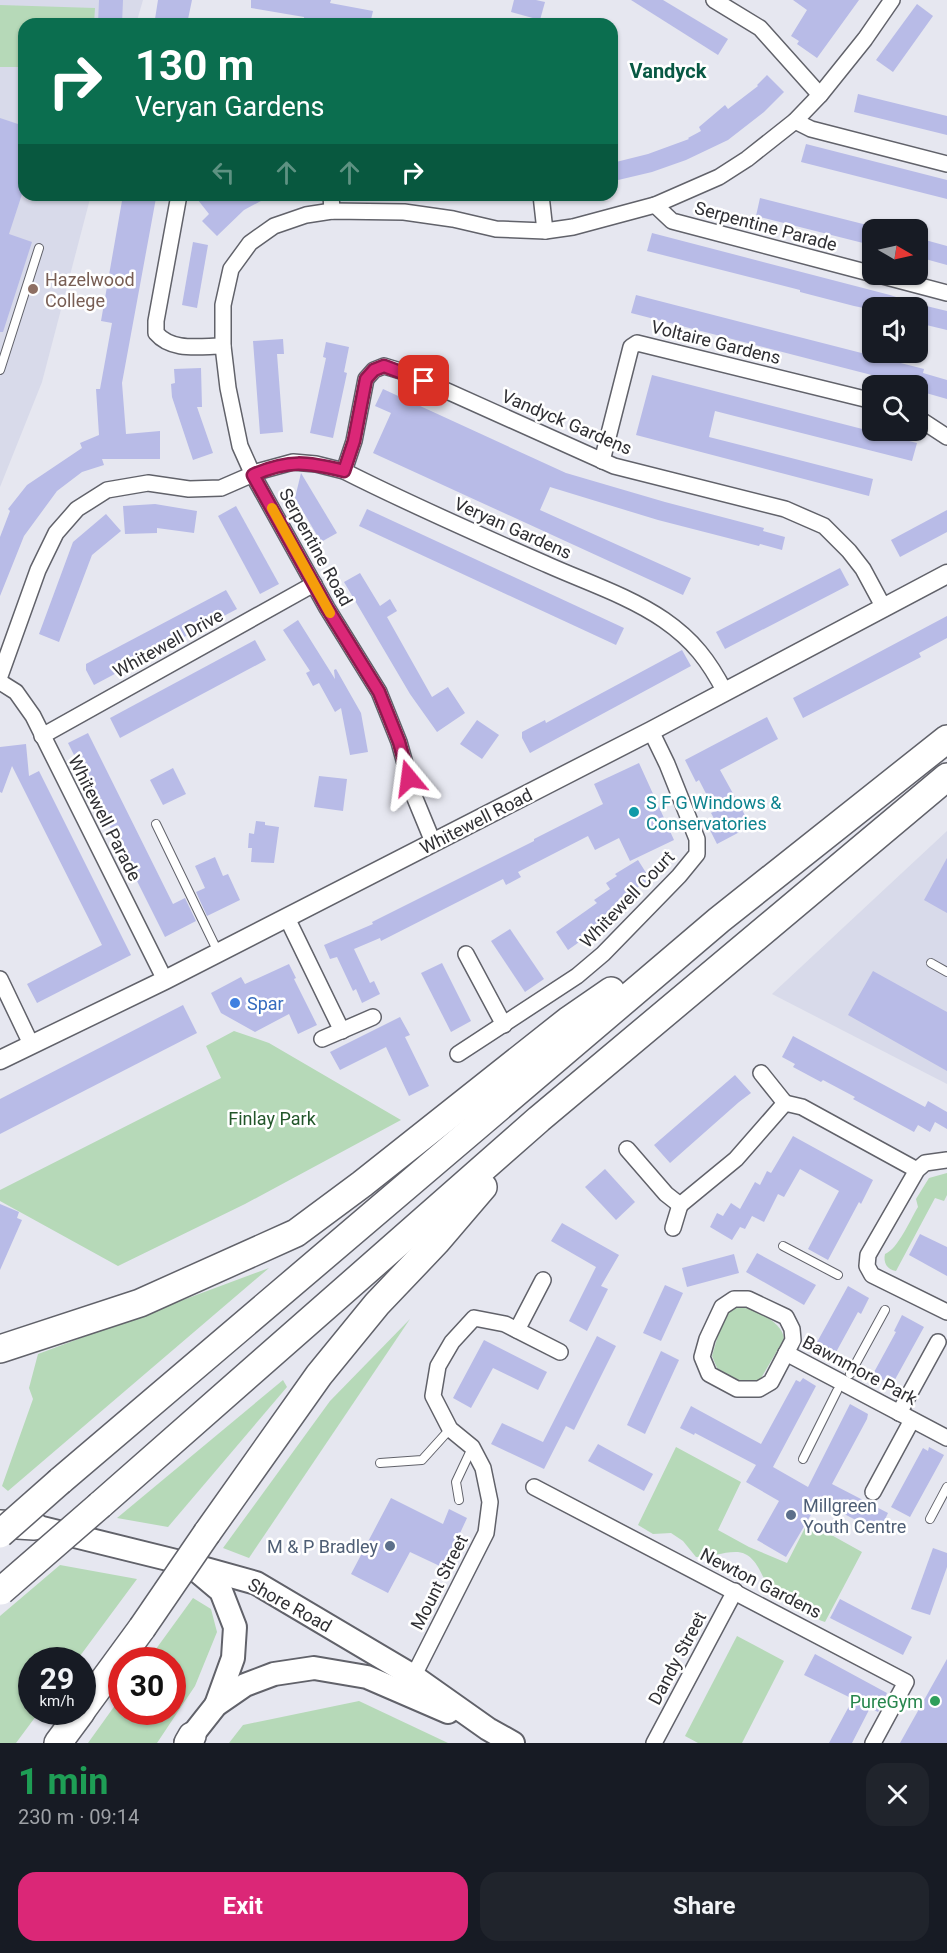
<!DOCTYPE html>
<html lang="en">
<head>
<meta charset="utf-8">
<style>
	:root { --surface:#171b24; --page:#20242c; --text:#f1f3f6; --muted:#9ea1a6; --accent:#db2777 }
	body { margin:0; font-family:Roboto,sans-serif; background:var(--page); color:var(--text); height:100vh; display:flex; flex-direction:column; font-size:22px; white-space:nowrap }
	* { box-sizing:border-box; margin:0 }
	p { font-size:20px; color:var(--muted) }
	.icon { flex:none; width:33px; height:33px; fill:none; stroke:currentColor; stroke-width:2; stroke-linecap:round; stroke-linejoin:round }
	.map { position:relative; height:1743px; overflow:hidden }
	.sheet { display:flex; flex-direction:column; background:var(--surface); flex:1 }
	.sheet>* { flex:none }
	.guide { position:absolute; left:18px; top:18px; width:600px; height:183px; border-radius:18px; box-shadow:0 2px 4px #0004; background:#0b6e4f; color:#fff; overflow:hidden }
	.needle { width:39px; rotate:99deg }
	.buttons { position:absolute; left:862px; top:219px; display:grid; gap:12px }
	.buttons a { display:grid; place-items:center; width:66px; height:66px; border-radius:12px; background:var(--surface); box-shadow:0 2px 4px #0004; font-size:30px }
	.speed { position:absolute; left:18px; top:1647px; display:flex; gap:12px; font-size:30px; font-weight:700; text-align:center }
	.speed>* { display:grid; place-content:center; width:78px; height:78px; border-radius:50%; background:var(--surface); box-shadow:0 2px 4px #0004; line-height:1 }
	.speed small { font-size:15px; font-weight:400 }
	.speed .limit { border:9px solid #d22; background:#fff; color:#111 }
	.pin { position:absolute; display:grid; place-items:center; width:51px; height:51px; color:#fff; margin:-26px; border-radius:12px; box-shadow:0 3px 9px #0006 }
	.me { position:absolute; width:66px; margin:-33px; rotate:344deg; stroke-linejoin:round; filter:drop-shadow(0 0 4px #0008) }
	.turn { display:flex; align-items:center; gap:21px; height:126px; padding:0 18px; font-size:27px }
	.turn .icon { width:78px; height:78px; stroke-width:2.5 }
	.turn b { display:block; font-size:42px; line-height:51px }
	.lanes { display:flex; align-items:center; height:57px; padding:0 18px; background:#0003; justify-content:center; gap:30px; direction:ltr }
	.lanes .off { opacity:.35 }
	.round { display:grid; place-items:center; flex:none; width:63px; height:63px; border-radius:18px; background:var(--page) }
	.head { display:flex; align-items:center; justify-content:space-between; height:102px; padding:0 18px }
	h1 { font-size:36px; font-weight:700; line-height:45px; color:#1e9e55 }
	.cta { display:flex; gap:12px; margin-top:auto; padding:12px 18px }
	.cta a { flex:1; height:69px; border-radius:18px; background:var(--accent); color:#fff; font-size:24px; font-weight:700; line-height:69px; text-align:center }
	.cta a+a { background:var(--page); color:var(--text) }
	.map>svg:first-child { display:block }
</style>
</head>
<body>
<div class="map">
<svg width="947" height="1743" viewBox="0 0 947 1743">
	<rect width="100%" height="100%" fill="#e6e7f0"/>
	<g fill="#d8daea">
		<path d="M0 0H143L136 24H24V195H91L42 382 0 487Z"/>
		<path d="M947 831V1084L772 994Z"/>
	</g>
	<g fill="#b6d9b8">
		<path d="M0 5 95 8 94 24H24V67H0Z"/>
		<path d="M234 1031 269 1043 401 1120 245 1204 118 1266 0 1201V1190L221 1078 206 1046Z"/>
		<path d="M947 1173V1195L944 1201 935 1198 896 1271C887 1270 883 1262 885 1254 898 1249 910 1220 918 1207L916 1199 929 1178Z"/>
		<path d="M269 1268 8 1491 2 1486 33 1399 29 1388 38 1354Z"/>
		<path d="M740 1307C755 1309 783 1322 784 1339L760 1380 749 1385 743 1384 717 1368 712 1356 724 1315 728 1310Z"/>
		<path d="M410 1319 249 1558 223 1548 330 1401Z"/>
		<path d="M283 1380 287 1387 168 1527 117 1518Z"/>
		<path d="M676 1447 741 1482 718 1530 749 1547 787 1563 808 1522 862 1552 825 1622C822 1621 819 1620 817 1618 809 1610 813 1603 798 1599 788 1596 779 1605 772 1594 763 1581 758 1554 738 1552 723 1551 711 1558 696 1557L683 1541 671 1533 653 1534 638 1525Z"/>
		<path d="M60 1565 137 1579 77 1660H32V1712H39L16 1743H0V1616Z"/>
		<path d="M193 1598 211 1609 217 1632 195 1686 157 1743H88L121 1697 122 1712H172V1660H148Z"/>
		<path d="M737 1636 784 1661 742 1743H698L685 1736Z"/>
		<path d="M359 1701 448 1743H229L243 1725Z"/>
	</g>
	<g fill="#b8bbe7">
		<path d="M99 0H123L122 24H98Z"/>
		<path d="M158 0H192L187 24H167L168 21 155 19Z"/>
		<path d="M251 0H331L330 3 373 11 370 24H330L304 20V17L251 8Z"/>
		<path d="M514 0H536L545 2 540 20 511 12Z"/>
		<path d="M631 0H663L728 39 718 55Z"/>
		<path d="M793 0H859L817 58 797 44 799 41 791 36 807 10Z"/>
		<path d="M917 4 933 16 893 72 876 60Z"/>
		<path d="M767 75 784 92 764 112 728 140 686 160 652 172 614 181 612 163 648 154 689 139 688 138 701 131 699 127 725 105 728 109 758 86 757 85Z"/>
		<path d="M858 94 947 116V135L854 112Z"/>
		<path d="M0 118 24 126V188L9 234 32 242 3 332H0Z"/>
		<path d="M806 144 947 180V199L801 162Z"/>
		<path d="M123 195 135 198 136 195 156 198 122 383 126 434 160 431V459H102L104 465 82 472 57 491 24 536 0 596V537L10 511 8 509 27 485 82 448 80 443 99 435 96 389H100L112 323 101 321Z"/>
		<path d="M194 195H272L244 210 217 236 202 221 209 214Z"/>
		<path d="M760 198 875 227 873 230 871 245 756 216Z"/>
		<path d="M652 233 890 295 915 303 914 308H873V310L854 306 800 292V290L647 251Z"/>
		<path d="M918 238 947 246V265L918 257Z"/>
		<path d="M193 242 208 245 197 308 182 305Z"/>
		<path d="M636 295 924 369 923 373 947 380V399L926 393 927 389 918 386 891 380 631 313Z"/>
		<path d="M918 304 947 311V330L918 323Z"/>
		<path d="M283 339 284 354H277L283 432 260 434 253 341Z"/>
		<path d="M326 342 349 347 344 372 347 373 333 438 310 433 326 358 323 357Z"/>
		<path d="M201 368 202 407H197L213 453 193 460 172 397 171 384 175 383 174 369Z"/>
		<path d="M652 375 917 443 912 461 715 411 709 437 873 479 869 496 636 435Z"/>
		<path d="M383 389 566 473 665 502 764 528 763 531 785 537 782 550 760 544 759 546 658 520 550 487 540 510 691 578 683 595 373 453 391 413 375 406Z"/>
		<path d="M301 473 337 533 321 542 295 498Z"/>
		<path d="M155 504 197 511 194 533 157 528V533L125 534 123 506Z"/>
		<path d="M236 506 279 584 260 594 218 516Z"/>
		<path d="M367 509 624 628 616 645 359 526Z"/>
		<path d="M947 510V532L900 557 891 540Z"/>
		<path d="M106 514 121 531 92 555 59 642 39 634 73 542Z"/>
		<path d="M840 568 849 585 725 649 716 632Z"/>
		<path d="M360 573 380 606 390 599 397 611 387 617 432 697 448 687 465 713 437 732 410 694 344 582Z"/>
		<path d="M226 590 237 609 94 685 86 670V664Z"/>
		<path d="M947 616V638L919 653 921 657 803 718 793 698Z"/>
		<path d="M298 620 335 679 334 670 336 669 361 713 368 752 350 755 341 708 335 712 319 683 313 686 306 673 310 671 283 630Z"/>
		<path d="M255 640 266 660 120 738 110 718Z"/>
		<path d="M682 650 691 666 530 753 522 738V732L545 720 546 723Z"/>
		<path d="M767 717 778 739 720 770 751 826 717 844 710 830 718 826 711 813 715 811 699 780 696 782 685 760Z"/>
		<path d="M477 720 499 735 482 759 460 744Z"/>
		<path d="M88 733 173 904 185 898 196 921 165 937 68 743Z"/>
		<path d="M26 744 29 776 39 771 131 955 37 1003 27 984 102 945 12 766 2 793 0 792V747Z"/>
		<path d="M639 763 674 840 630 861 619 838 595 850 588 836 518 872 521 877 506 885 503 879 381 941 380 938 354 949 370 983 374 981 380 994 362 1003 356 989 353 991 337 957 330 959 324 945 373 924 372 922 534 841V839L603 804 594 784Z"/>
		<path d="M173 768 186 794 163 805 150 780Z"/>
		<path d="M319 776 347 779 343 811 314 807Z"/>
		<path d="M256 821 265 822V825L279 827 274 863 251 862 252 848H248L249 833 254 834Z"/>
		<path d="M215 857 223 876 228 874 240 900 207 916 196 892 205 888 195 866Z"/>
		<path d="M947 858V913L924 900Z"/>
		<path d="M638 860 650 879 618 901 624 910 568 950 556 932 597 903 594 900 610 889 606 883 617 876 615 874Z"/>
		<path d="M510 929 544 979 525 992 491 941Z"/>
		<path d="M442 963 471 1021 451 1032 421 973Z"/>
		<path d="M289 964 296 978 294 979 317 1025 298 1034 289 1014 255 1032 221 1013 211 993 241 977 245 984Z"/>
		<path d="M873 971 947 1012V1071L848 1015Z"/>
		<path d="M183 1005 197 1033 0 1134V1099Z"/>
		<path d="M400 1017 410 1035 405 1037 429 1086 409 1096 386 1047 340 1070 330 1052Z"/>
		<path d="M793 1036 925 1107 928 1101 947 1112V1129L935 1122 930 1132 918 1125 914 1132 853 1099 855 1097 823 1080 821 1082 793 1067 795 1064 782 1057Z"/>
		<path d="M735 1075 751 1093 739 1102 670 1163 654 1145Z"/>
		<path d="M793 1136 873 1180 861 1204 859 1202 828 1260 808 1249 839 1191 800 1169 784 1197 778 1194 764 1222 752 1216 745 1229 740 1227 732 1240 710 1227 717 1213 723 1216 731 1203 740 1209 755 1182 760 1185 767 1171 771 1173Z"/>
		<path d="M605 1169 635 1202 616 1220 585 1187Z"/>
		<path d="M0 1204 19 1212 17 1218 22 1220 0 1270Z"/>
		<path d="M562 1223 619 1255 601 1286 608 1289 587 1331 569 1321 596 1267 551 1241Z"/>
		<path d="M920 1234 947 1247V1276L909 1255Z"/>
		<path d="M757 1253 816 1285 804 1305 746 1272Z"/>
		<path d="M734 1254 739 1273 687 1287 682 1268Z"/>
		<path d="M665 1285 683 1293 661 1341 643 1333Z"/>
		<path d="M848 1286 869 1298 861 1314 858 1312 835 1354 816 1344Z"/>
		<path d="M902 1315 924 1327 892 1385 873 1374 896 1332 894 1331Z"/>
		<path d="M597 1336 616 1346 574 1430 566 1426 544 1469 491 1444 502 1423 543 1442Z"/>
		<path d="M484 1340 547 1372 538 1390 493 1368 471 1408 453 1398Z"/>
		<path d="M661 1351 679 1360 645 1434 627 1425Z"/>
		<path d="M803 1378 816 1386 773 1467 808 1487 850 1404 868 1414 867 1419 832 1484 888 1513 879 1532 819 1501 786 1557 757 1540 779 1501 746 1482 756 1465 695 1433 694 1435 680 1428 691 1406 761 1444 796 1380 800 1382Z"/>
		<path d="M598 1444 653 1474 644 1491 588 1461Z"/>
		<path d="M929 1447 944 1455 910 1517 891 1507 923 1448 928 1451Z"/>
		<path d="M391 1498 443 1524 449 1509 467 1518 444 1568 410 1552 388 1593 351 1574Z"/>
		<path d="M933 1548 947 1553V1567L930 1615 911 1609Z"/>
		<path d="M840 1599 912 1637 903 1655 830 1618Z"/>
		<path d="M815 1654 887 1693 878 1712 870 1708 852 1743H829L853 1699 804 1675Z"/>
		<path d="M947 1659V1743H900Z"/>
	</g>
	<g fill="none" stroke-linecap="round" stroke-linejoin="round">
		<g stroke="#61626a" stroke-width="10">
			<g id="service">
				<path d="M0 370 39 248"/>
				<path d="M156 824 218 952"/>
				<path d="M931 963 947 972"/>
				<path d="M783 1246 838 1275"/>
				<path d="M850 1374 885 1310"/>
				<path d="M803 1459 837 1391"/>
				<path d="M380 1463 422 1460 450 1429"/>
				<path d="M459 1500 456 1482 472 1448"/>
				<path d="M930 1519 947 1487"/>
			</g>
		</g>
		<g stroke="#61626a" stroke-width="18">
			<g id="minor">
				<path d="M714 0 760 28 820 95"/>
				<path d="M795 121 811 129 947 164"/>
				<path d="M179 195 156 321V333C172 352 200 346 223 346"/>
				<path d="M331 195 332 211"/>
				<path d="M541 195 545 231"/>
				<path d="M655 205 672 221 873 274"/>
				<path d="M875 274 947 293"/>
				<path d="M918 418 947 437"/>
				<path d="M602 461 631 347 637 343 873 401"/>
				<path d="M344 471 354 441 366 379 374 370 384 366 407 373 614 466 785 509 824 526 849 551 863 569 884 608"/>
				<path d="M0 676 38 570 56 533 77 509 107 490 148 483 189 489 221 488 260 471 293 462 316 464 344 471C411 505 480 535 548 565 586 582 629 596 664 620 693 640 709 661 725 692"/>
				<path d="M0 682 16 692 33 716 165 980"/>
				<path d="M42 736 314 584"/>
				<path d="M433 842 414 796 399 742 379 692 327 608 253 475 240 446 228 388 223 346V305L231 269 250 243 274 226 306 215 332 211 404 212 453 219 496 229 545 231 573 227 655 205 719 177 747 159 795 121 820 95 865 39 892 0"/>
				<path d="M287 918 342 1031"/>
				<path d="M466 954 504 1025"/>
				<path d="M0 979 31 1044"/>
				<path d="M322 1039 373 1017"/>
				<path d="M458 1054 577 976 603 954 679 876 697 854V839L667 764 651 731"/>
				<path d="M761 1073 785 1103"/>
				<path d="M627 1149 666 1194 680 1205 736 1159 785 1103 802 1107 917 1170"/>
				<path d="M947 1160 925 1163 917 1170 868 1255 867 1266 872 1275 947 1312"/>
				<path d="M673 1228 680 1205"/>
				<path d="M734 1299H748L786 1317 792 1329 793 1340 771 1382 759 1389H737L709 1374 702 1357 707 1339 722 1307Z"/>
				<path d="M517 1330 543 1280"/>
				<path d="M786 1353 947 1438"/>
				<path d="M899 1413 938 1342"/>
				<path d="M534 1487 906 1682 873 1743"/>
				<path d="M873 1492 912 1420"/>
				<path d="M410 1683 486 1533 490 1502 483 1468 472 1447 450 1429 433 1396 438 1366 452 1342 474 1318 505 1324 560 1352"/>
				<path d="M654 1743 735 1591"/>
			</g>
		</g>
		<g stroke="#61626a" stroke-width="21">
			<path id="tertiary" d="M0 1060 165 980 651 731 947 574"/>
		</g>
		<g stroke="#61626a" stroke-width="26">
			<g id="primary">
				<path d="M17 1519 34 1526 188 1564 256 1583 413 1676 488 1729 513 1743"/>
				<path d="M196 1570 221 1591 235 1627 233 1658 216 1705"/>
				<path d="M186 1743 216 1705 245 1685 274 1674 314 1668 367 1677 448 1712"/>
			</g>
		</g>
		<g stroke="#61626a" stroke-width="30">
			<g id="motorway">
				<path d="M0 1349 140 1303 296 1233 362 1184 569 1020 611 991"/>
				<path d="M60 1481 719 920 947 739"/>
				<path d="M100 1505 539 1119 947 777"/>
				<path d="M0 1524 34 1526"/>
				<path d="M207 1533 319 1375 377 1304 436 1242 483 1187"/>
				<path d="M82 1710 142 1628"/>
				<path d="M58 1743 81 1712"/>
				<path d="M188 1743 192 1736"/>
			</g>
		</g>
		<use href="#service" stroke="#fff" stroke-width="8"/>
		<use href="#minor" stroke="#fff" stroke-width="15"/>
		<use href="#tertiary" stroke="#fff" stroke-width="18"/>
		<use href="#primary" stroke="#fff" stroke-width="22"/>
		<use href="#motorway" stroke="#fff" stroke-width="27"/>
		<g stroke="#61626a" stroke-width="30" stroke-linecap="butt">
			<g id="motorway-bridge">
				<path d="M0 1534 60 1481"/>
				<path d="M1 1591 100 1505"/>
				<path d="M142 1628 207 1533"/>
			</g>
		</g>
		<use href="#motorway-bridge" stroke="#fff" stroke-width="27"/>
	</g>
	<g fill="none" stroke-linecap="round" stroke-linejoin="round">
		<g stroke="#8e194d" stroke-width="15">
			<path id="route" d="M409 778 399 742 379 692 327 608 253 475C289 459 307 462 344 471L354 441 366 379 374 370 384 366 424 381"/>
		</g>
		<use href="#route" stroke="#db2777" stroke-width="10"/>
		<path stroke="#f59e0b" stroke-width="10" d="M272 508 330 613"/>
	</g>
	<circle fill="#8d6e63" stroke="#fff" stroke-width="2" cx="33" cy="289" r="6"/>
	<circle fill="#0f9aa8" stroke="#fff" stroke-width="2" cx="634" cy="812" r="6"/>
	<circle fill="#3f7fe0" stroke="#fff" stroke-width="2" cx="235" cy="1003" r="6"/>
	<g fill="#5c6f8a" stroke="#fff" stroke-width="2">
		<circle cx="791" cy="1515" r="6"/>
		<circle cx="390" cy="1546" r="6"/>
	</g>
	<circle fill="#2e9e5b" stroke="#fff" stroke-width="2" cx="935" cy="1701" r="6"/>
	<g text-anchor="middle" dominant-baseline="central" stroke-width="5" stroke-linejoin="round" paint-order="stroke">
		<g font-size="18" fill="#2f2f33" stroke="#fff">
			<text transform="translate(766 226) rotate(15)">Serpentine Parade</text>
			<text transform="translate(716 342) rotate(14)">Voltaire Gardens</text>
			<text transform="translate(567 422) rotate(23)">Vandyck Gardens</text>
			<text transform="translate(513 528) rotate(24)">Veryan Gardens</text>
			<text transform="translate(316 547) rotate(61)">Serpentine Road</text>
			<text transform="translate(168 643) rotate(-29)">Whitewell Drive</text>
			<text transform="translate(105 818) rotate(63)">Whitewell Parade</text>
			<text transform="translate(476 821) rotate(-27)">Whitewell Road</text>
			<text transform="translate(627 899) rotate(-46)">Whitewell Court</text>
			<text transform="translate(860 1370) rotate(28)">Bawnmore Park</text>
			<text transform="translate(439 1582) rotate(-63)">Mount Street</text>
			<text transform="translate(761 1583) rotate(27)">Newton Gardens</text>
			<text transform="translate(290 1605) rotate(29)">Shore Road</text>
			<text transform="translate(677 1658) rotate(-62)">Dandy Street</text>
		</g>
		<g font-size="18" fill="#785e54" stroke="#fff" text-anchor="start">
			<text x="45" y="279">Hazelwood<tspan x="45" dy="21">College</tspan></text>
		</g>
		<g font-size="18" fill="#0d838f" stroke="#fff" text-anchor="start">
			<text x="646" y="802">S F G Windows &amp;<tspan x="646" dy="21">Conservatories</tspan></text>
		</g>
		<g font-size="18" fill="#366cbe" stroke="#fff" text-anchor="start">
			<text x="247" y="1003">Spar</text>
		</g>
		<g font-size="18" fill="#22562a" stroke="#fff">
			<text x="272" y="1118">Finlay Park</text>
		</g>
		<g font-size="18" fill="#4e5e75" stroke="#fff" text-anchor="start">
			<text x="803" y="1505">Millgreen<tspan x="803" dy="21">Youth Centre</tspan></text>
			<text x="378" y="1546" text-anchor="end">M &amp; P Bradley</text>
		</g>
		<g font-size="18" fill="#27864d" stroke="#fff" text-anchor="end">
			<text x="923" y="1701">PureGym</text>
		</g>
		<g font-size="20" font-weight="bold" fill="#095944" stroke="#fff">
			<text x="668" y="71">Vandyck</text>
		</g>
	</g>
</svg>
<div class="buttons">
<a><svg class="needle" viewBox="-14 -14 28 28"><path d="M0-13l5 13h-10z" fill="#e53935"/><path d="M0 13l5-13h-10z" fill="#9ea1a6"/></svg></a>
<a><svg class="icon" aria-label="sound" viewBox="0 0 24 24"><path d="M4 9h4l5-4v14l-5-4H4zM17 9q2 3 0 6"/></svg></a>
<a><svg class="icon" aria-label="search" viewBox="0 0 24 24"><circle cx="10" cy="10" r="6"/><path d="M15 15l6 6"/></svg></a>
</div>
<div class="speed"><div>29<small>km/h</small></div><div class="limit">30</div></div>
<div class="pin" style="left:424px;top:381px;background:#d93025"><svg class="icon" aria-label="arrive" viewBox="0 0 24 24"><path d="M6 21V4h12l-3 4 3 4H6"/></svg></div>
<svg class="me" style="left:409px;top:778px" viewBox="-20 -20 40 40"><path d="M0-17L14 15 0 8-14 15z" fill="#db2777" stroke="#fff" stroke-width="4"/></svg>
<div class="guide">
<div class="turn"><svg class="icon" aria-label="right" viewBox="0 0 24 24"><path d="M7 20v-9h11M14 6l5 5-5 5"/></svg><div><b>130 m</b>Veryan Gardens</div></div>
<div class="lanes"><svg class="icon off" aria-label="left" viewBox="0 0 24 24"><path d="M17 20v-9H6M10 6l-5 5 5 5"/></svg><svg class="icon off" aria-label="ahead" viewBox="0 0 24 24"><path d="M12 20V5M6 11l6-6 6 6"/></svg><svg class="icon off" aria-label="ahead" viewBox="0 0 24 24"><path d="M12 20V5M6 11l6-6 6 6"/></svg><svg class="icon" aria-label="right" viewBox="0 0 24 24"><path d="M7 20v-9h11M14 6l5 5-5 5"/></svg></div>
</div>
</div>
<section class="sheet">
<div class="head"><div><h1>1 min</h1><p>230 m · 09:14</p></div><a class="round"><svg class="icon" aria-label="close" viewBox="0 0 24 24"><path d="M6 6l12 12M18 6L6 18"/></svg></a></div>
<div class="cta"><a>Exit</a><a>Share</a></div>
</section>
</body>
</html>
